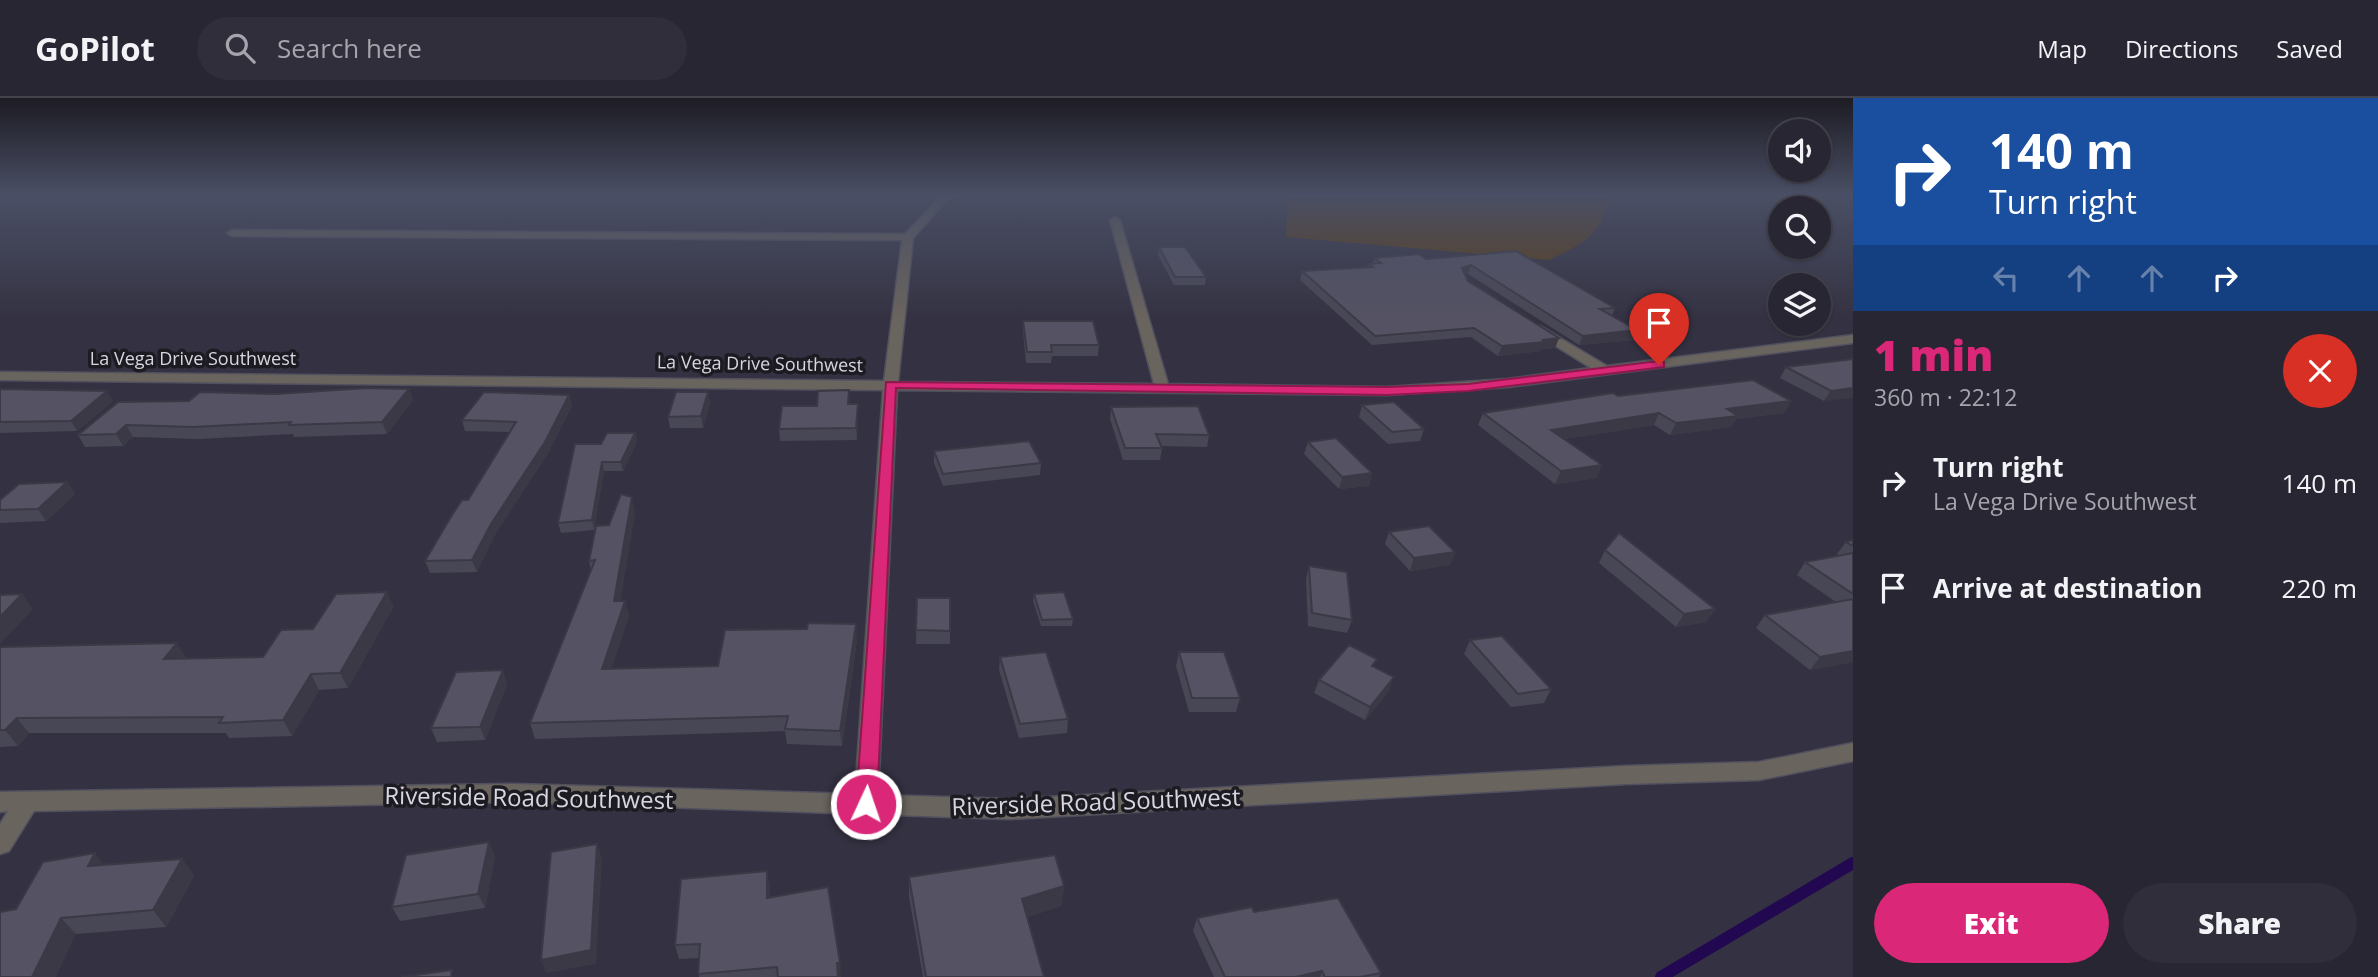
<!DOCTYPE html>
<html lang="en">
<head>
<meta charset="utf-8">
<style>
	:root { --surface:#272632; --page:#2f2e3a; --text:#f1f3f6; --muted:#a4a5ac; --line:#43434d; --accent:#db2777 }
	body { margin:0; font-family:"Open Sans",sans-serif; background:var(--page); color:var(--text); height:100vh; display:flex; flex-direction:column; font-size:26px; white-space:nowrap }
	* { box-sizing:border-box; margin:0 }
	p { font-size:23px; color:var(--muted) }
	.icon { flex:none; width:38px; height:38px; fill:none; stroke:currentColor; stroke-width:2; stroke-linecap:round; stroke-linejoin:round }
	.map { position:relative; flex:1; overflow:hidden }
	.sheet { display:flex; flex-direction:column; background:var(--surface); width:525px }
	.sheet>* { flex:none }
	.top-card { background:#1a4fa0; color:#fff; overflow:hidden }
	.fabs { position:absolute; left:1768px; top:21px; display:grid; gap:14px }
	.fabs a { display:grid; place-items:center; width:63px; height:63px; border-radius:50%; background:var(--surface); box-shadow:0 2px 5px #0004,0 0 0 2px var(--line); font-size:35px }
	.pin { position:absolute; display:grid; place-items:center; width:60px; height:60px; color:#fff; margin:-72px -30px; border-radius:50% 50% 50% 0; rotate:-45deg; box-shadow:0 0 7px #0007 }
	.pin .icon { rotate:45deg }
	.me { position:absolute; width:77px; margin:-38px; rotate:3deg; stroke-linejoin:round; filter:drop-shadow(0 0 5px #0008) }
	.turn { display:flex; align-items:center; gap:24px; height:147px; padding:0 21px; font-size:32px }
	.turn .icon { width:91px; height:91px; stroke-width:2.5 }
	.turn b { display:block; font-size:49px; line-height:60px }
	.lanes { display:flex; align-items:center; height:66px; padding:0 21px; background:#0003; justify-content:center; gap:35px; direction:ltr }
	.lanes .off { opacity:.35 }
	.round { display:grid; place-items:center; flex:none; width:74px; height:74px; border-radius:37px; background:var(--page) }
	.headline { display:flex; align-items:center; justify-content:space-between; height:119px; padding:0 21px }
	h1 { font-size:42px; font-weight:800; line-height:52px; color:var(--accent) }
	.button { display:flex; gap:14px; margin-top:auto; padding:14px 21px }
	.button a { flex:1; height:80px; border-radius:42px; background:var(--accent); color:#fff; font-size:28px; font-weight:800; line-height:80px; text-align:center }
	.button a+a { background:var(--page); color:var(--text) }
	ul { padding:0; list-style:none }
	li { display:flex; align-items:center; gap:21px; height:105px; padding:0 21px }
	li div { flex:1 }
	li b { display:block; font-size:26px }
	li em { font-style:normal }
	header { display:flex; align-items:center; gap:42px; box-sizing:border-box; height:98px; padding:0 35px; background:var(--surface); border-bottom:2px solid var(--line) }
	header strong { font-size:33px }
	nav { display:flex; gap:38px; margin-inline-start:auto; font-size:24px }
	.search { width:490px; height:63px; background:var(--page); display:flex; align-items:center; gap:18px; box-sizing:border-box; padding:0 24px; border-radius:38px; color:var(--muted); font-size:26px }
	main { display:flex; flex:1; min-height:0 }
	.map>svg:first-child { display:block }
</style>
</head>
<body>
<header>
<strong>GoPilot</strong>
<div class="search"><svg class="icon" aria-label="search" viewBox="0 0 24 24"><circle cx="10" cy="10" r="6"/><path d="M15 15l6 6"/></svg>Search here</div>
<nav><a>Map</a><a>Directions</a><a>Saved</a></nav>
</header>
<main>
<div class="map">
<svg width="1853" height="879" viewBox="0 0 1853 879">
	<rect width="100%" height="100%" fill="#343242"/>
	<path fill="#5c3d14" d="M1288 98H1610C1598 140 1587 143 1549 162L1286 139Z"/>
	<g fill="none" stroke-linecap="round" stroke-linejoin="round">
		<path stroke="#220850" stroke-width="12" d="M1661 879 1853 765"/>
		<g stroke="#51505e" stroke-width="3">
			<path id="minor" d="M941 98H951L913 140 898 284 1154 286 1110 122 1115 119 1120 122 1168 286 1387 289 1508 281 1591 270 1535 235 1534 232 1540 228 1607 268 1853 237V245L1508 289 1387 297 897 292 878 697 1010 701 1626 668 1759 664 1853 645V663L1759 682 1626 686 1010 721 514 704 34 713 9 753 0 756V726L8 713 0 714V694L514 686 855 696 883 292 0 282V274L884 283 902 142 232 138 227 135 232 132 905 136Z"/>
		</g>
		<use href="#minor" fill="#6a645e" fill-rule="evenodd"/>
	</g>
	<g fill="#484755">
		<path d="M1159 149 1206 179 1205 187H1174L1158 157Z"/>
		<path d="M1516 153 1615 210 1612 218 1637 232 1633 242 1579 247 1468 176 1465 177 1468 183 1559 240 1555 250 1542 251 1541 253 1498 258 1471 239 1372 247 1300 182 1302 173 1368 170 1369 166H1372L1374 160 1426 161Z"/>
		<path d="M1023 223 1099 247 1098 258H1052L1051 265H1026L1023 234Z"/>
		<path d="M1853 261 1824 303 1780 280 1786 269Z"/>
		<path d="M0 291 113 303 77 333 0 335Z"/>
		<path d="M409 291 413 302 387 336 294 339 293 336 199 341 133 339 123 348 85 349 78 337 189 303 276 296Z"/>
		<path d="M708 294 710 306 703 330H670L668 319Z"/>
		<path d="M569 297 572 308 548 355 494 438 477 474 430 475 425 463 468 402 510 334 465 333 462 322Z"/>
		<path d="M1618 298 1791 303 1784 315 1736 321 1731 329 1670 337 1654 327 1564 341 1602 367 1596 380 1555 386 1478 327 1483 315Z"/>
		<path d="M858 306 857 342 780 343 779 331 817 308Z"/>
		<path d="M1362 307 1424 331 1420 343 1388 346 1359 319Z"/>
		<path d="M1111 309 1209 337 1207 349 1161 348 1162 350 1160 362H1123L1110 321Z"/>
		<path d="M635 335 637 344 623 373H604L594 432 561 435 558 425 601 346Z"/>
		<path d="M1308 344 1372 375 1369 388 1339 391 1304 356Z"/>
		<path d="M934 353 1041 365 1040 377 943 388 934 365Z"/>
		<path d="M67 384 75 396 46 423 0 425V402Z"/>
		<path d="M635 414 620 503H625L629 518 611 571 718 568 857 542 842 648 787 646 785 633 535 641 530 625 591 473 589 463 609 427Z"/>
		<path d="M1389 434 1455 454 1450 467 1410 473 1385 446Z"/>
		<path d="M1853 442V564L1810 572 1756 530 1765 517 1836 504 1797 477 1805 464 1839 458 1837 456 1846 444Z"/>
		<path d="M1605 452 1715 511 1706 524 1676 529 1599 465Z"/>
		<path d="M1309 468 1352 522 1347 535 1308 528 1306 481Z"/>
		<path d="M387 494 393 509 348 590 319 592 292 638 229 640 226 635H29L18 648 0 649V549L187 561 263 559 313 531Z"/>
		<path d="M1034 496 1073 521 1072 528H1041L1033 503Z"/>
		<path d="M917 500H950V546H916Z"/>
		<path d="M1470 542 1551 591 1544 605 1511 609 1464 556Z"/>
		<path d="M1179 554 1240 600 1236 614H1189L1176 568Z"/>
		<path d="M1000 559 1068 621 1067 635 1019 640 999 572Z"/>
		<path d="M1374 569 1389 593 1365 622 1314 595 1319 582Z"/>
		<path d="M507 586 485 642 437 644 431 630Z"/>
		<path d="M495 758 485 810 400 823 392 809Z"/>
		<path d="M182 761 194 778 166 829 76 836 16 811 105 767Z"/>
		<path d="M909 779 1064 788 1061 808 1027 819 1044 879H923L909 799Z"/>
		<path d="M770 787 769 799 841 879H699V860L679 861 675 847Z"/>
		<path d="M1254 814 1381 875 1379 879H1214L1193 833 1197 820Z"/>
	</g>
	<g fill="#3b3945">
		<path d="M1471 167 1468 176 1459 179 1462 170Z"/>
		<path d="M1637 232 1633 242 1579 247 1583 238Z"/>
		<path d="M1559 240 1555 250 1542 251 1541 253 1498 258 1502 248Z"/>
		<path d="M1853 290V300L1824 303 1831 293Z"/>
		<path d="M409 291 413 302 387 336 382 324Z"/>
		<path d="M107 293 113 303 77 333 71 323Z"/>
		<path d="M708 294 710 306 703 330 701 318Z"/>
		<path d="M569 297 572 308 548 355 494 438 477 474 472 462 491 426Z"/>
		<path d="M1791 303 1784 315 1736 321 1731 329 1670 337 1676 325 1727 311Z"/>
		<path d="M858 306V318L857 342 856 330Z"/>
		<path d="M1659 315 1654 327 1546 344 1551 332Z"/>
		<path d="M126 327 133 339 123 348 116 336Z"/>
		<path d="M635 335 637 344 623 373 621 364Z"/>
		<path d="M602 364 604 373 594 432 592 422Z"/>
		<path d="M1602 367 1596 380 1555 386 1561 373Z"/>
		<path d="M1372 375 1369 388 1339 391 1342 379Z"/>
		<path d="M67 384 75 396 46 423 38 411Z"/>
		<path d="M632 399 635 414 618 518 614 503Z"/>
		<path d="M1455 454 1450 467 1410 473 1414 460Z"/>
		<path d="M387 494 393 509 348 590 340 575Z"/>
		<path d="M22 496 33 511 0 546V519Z"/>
		<path d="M625 503 629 518 606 587 602 571Z"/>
		<path d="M1715 511 1706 524 1676 529 1684 516Z"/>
		<path d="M856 526 857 542 842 648 840 633Z"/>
		<path d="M177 545 187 561H164Z"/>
		<path d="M1853 553V564L1810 572 1820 559Z"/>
		<path d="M503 572 507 586 485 642 480 629Z"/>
		<path d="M311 576 319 592 292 638 283 622Z"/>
		<path d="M1394 579 1389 593 1365 622 1370 609Z"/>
		<path d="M17 620 29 635 18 648 5 632Z"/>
		<path d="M489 744 495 758 485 810 478 796Z"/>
		<path d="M597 746 602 760 596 866 546 875 541 862Z"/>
		<path d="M95 755 108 772 88 768Z"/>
		<path d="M182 761 194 778 166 829 153 812Z"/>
		<path d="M767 773 770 787 769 814 767 800Z"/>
		<path d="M1064 788 1061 808 1020 821 1022 801Z"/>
		<path d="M61 820 76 836 56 879H32Z"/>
		<path d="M837 865H840L841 879H838Z"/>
		<path d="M1322 873 1320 879H1296Z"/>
	</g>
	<g fill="#545263" stroke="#3b3945" stroke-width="2">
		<path d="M1159 149H1185L1206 179H1175Z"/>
		<path d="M1516 153 1615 210 1600 211 1637 232 1583 238 1471 167 1462 170 1468 183 1559 240 1543 242 1545 244 1502 248 1474 230 1375 238 1302 173 1373 169 1369 166 1381 165 1374 160 1419 156 1426 161Z"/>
		<path d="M1023 223H1093L1099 247H1051L1052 254H1027Z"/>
		<path d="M1853 261V290L1831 293 1786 269Z"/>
		<path d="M1753 282 1791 303 1727 311 1738 318 1676 325 1659 315 1551 332 1602 367 1561 373 1483 315 1613 295 1618 298Z"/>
		<path d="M367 290 409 291 382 324 289 327 291 324 193 329 126 327 116 336 78 337 118 304 189 303 200 294 276 296Z"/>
		<path d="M0 291 107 293 71 323 0 324Z"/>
		<path d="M849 292 848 306H858L856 330 779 331 782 308H817L818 293Z"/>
		<path d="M484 294 569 297 545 344 491 426 472 462 425 463 452 417 462 402H468L516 324 462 322Z"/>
		<path d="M676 294H708L701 318 668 319Z"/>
		<path d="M1394 304 1424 331 1392 334 1362 307Z"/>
		<path d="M1198 308 1209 337 1156 336 1162 350H1125L1111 309Z"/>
		<path d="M607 335H635L621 364H602L592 422 558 425 575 346H601Z"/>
		<path d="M1336 340 1372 375 1342 379 1308 344Z"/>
		<path d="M1029 343 1041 365 943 376 934 353Z"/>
		<path d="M67 384 38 411 0 412V402L19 386Z"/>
		<path d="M621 396 632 399 614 503H625L602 571 718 568 725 532 807 531 808 525 856 526 840 633 785 631 788 618 530 625 595 462 589 463 596 428 609 427Z"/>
		<path d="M1429 428 1455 454 1414 460 1389 434Z"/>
		<path d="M1619 435 1715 511 1684 516 1605 452Z"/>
		<path d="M1853 442V448L1846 444Z"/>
		<path d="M1853 455V496L1805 464Z"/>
		<path d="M1309 468 1347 474 1352 522 1312 515Z"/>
		<path d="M387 494 340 575 311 576 283 622 219 625 223 619 17 620 5 632H0V549L177 545 164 561 263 559 281 532 313 531 336 496Z"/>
		<path d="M1064 494 1073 521 1042 522 1034 496Z"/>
		<path d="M22 496 0 519V497Z"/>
		<path d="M917 500H950V533L916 532Z"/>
		<path d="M1853 501V553L1820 559 1765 517Z"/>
		<path d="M1502 538 1551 591 1518 596 1470 542Z"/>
		<path d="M1349 547 1377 561 1372 568 1394 579 1370 609 1319 582Z"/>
		<path d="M1046 554 1068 621 1020 626 1000 559Z"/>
		<path d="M1179 554H1224L1240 600H1192Z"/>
		<path d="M503 572 480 629 431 630 456 574Z"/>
		<path d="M489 744 478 796 392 809 406 757Z"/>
		<path d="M597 746 591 852 541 862 551 754Z"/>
		<path d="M95 755 88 768 182 761 153 812 61 820 32 879H0V814L16 811 43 764Z"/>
		<path d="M1055 757 1064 788 1022 801 1044 879H926L909 779Z"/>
		<path d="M767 773V800L828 789 840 865H837L838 879H778L777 869 698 876 700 846 675 847 681 781Z"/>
		<path d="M1338 800 1381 875 1360 879H1325L1322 873 1296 879H1225L1197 820 1252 809 1254 814Z"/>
		<path d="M452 872 451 879H401Z"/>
	</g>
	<linearGradient id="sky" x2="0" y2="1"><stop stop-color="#1d1c24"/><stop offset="0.44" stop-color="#4a4f65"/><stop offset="1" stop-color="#4a4f65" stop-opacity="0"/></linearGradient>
	<rect width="1853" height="221" fill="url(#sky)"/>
	<path fill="#db2777" stroke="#8e194d" stroke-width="2" d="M1659 263 1664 264V269L1468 293 1387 297 896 290 877 706 874 712 866 715 859 712 856 706 886 284 1387 289 1468 286Z"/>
	<g text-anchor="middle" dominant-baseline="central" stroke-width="7" stroke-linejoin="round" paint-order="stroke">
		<g font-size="18" fill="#d7d6e0" stroke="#1c1b22">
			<text x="193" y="260">La Vega Drive Southwest</text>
			<text transform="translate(760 265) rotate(1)">La Vega Drive Southwest</text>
		</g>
		<g font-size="24" fill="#d7d6e0" stroke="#1c1b22">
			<text transform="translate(529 699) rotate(1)">Riverside Road Southwest</text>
			<text transform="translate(1096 703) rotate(-2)">Riverside Road Southwest</text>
		</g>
	</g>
</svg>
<div class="fabs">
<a><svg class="icon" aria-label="sound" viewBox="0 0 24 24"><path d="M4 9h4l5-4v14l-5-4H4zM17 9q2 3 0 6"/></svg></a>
<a><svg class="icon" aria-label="search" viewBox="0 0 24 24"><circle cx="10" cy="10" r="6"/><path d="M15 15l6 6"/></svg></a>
<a><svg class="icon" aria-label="layers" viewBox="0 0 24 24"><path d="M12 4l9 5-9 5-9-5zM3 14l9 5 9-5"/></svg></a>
</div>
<div class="pin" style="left:1659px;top:267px;background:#d93025"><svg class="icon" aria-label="arrive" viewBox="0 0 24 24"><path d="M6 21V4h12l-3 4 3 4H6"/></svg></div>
<svg class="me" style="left:866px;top:706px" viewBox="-20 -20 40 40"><circle r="17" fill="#db2777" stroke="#fff" stroke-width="3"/><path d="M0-11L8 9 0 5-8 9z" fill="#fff"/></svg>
</div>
<section class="sheet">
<div class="top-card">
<div class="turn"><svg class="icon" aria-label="right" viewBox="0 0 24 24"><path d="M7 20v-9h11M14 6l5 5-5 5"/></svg><div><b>140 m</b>Turn right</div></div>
<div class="lanes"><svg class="icon off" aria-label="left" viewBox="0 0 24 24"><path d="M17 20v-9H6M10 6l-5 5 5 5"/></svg><svg class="icon off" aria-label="ahead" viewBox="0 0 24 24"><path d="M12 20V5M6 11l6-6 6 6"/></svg><svg class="icon off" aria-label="ahead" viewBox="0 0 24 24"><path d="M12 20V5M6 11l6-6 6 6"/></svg><svg class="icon" aria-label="right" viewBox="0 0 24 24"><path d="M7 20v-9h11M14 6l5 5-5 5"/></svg></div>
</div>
<div class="headline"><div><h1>1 min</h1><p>360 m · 22:12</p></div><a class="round" style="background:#d93025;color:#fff"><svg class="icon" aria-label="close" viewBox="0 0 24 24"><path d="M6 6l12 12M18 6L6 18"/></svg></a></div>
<ul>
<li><svg class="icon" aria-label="right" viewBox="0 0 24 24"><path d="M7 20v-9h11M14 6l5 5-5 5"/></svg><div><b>Turn right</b><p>La Vega Drive Southwest</p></div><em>140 m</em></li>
<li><svg class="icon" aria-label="arrive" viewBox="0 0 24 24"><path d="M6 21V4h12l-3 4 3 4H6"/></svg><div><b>Arrive at destination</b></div><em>220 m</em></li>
</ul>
<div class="button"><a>Exit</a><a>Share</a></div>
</section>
</main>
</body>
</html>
